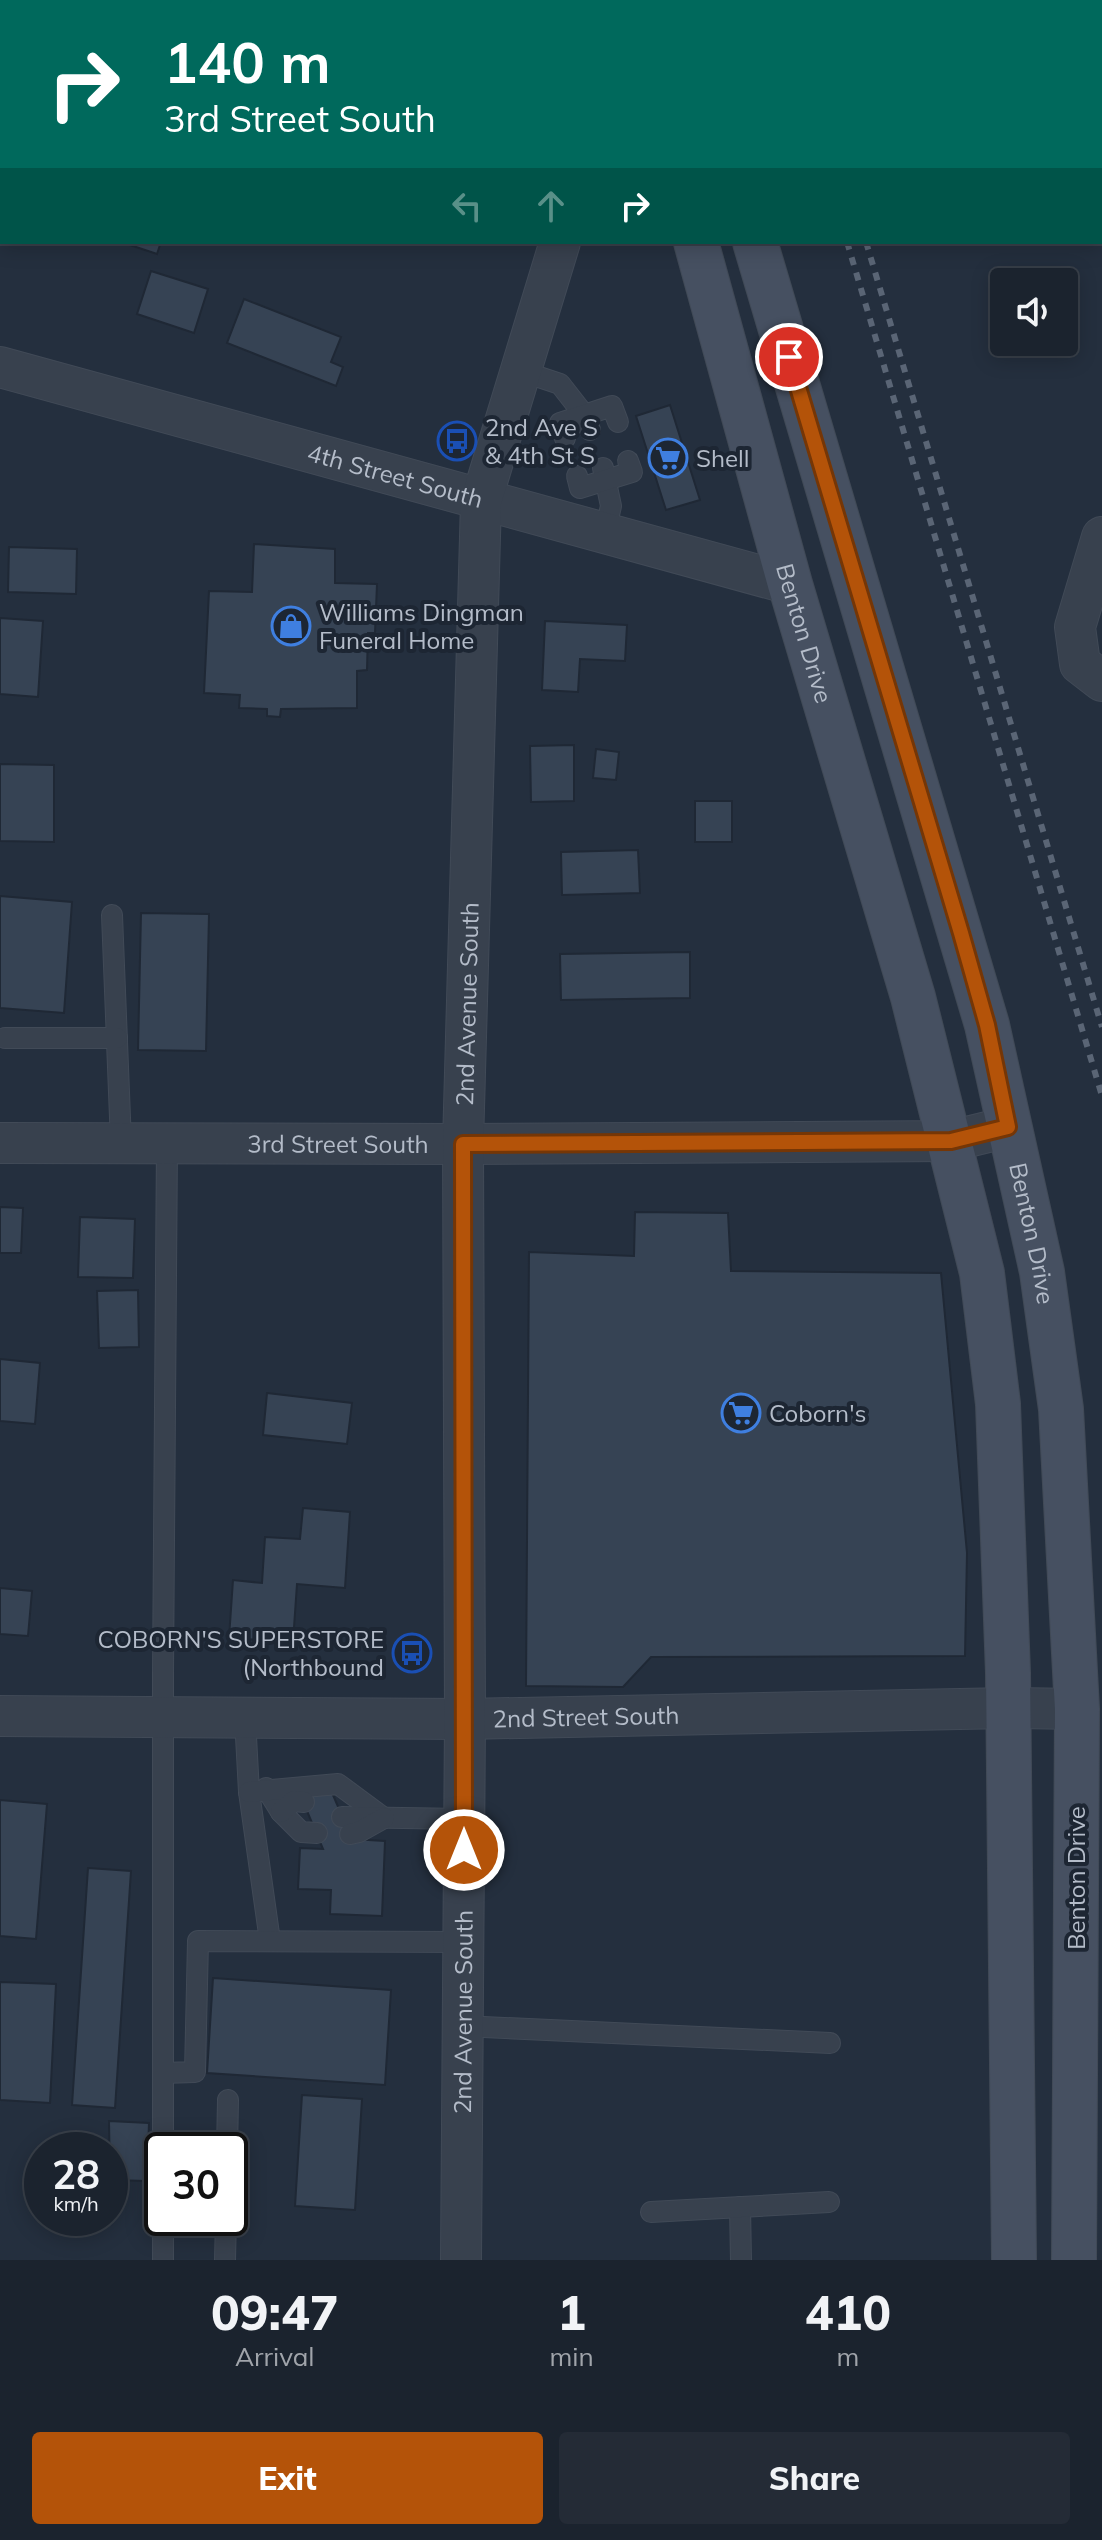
<!DOCTYPE html>
<html lang="en">
<head>
<meta charset="utf-8">
<style>
	:root { --surface:#1b232e; --page:#242b36; --text:#f1f3f6; --muted:#a0a4aa; --line:#39404a; --accent:#b45309 }
	body { margin:0; font-family:Mulish,sans-serif; background:var(--page); color:var(--text); height:100vh; display:flex; flex-direction:column; font-size:30px; white-space:nowrap }
	* { box-sizing:border-box; margin:0 }
	p { font-size:26px; color:var(--muted) }
	.icon { flex:none; width:44px; height:44px; fill:none; stroke:currentColor; stroke-width:2; stroke-linecap:round; stroke-linejoin:round }
	.map { position:relative; height:2260px; overflow:hidden }
	.details { display:flex; flex-direction:column; background:var(--surface); flex:1 }
	.details>* { flex:none }
	.top-card { position:absolute; left:0px; top:0px; width:1102px; height:244px; box-shadow:0 4px 20px #0003,0 0 0 2px var(--line); background:#00695c; color:#fff; overflow:hidden }
	.controls { position:absolute; left:990px; top:268px; display:grid; gap:16px }
	.controls a { display:grid; place-items:center; width:88px; height:88px; border-radius:8px; background:var(--surface); box-shadow:0 4px 20px #0003,0 0 0 2px var(--line); font-size:40px }
	.speed { position:absolute; left:24px; top:2132px; display:flex; gap:16px; font-size:40px; font-weight:700; text-align:center }
	.speed>* { display:grid; place-content:center; width:104px; height:104px; border-radius:50%; background:var(--surface); box-shadow:0 4px 20px #0003,0 0 0 2px var(--line); line-height:1 }
	.speed small { font-size:20px; font-weight:400 }
	.speed .limit { border:4px solid #111; border-radius:12px; background:#fff; color:#111 }
	.pin { position:absolute; display:grid; place-items:center; width:68px; height:68px; color:#fff; margin:-34px; border:4px solid #fff; border-radius:50%; box-shadow:0 2px 8px #0007 }
	.me { position:absolute; width:88px; margin:-44px; rotate:0deg; stroke-linejoin:round; filter:drop-shadow(0 0 6px #0008) }
	.turn { display:flex; align-items:center; gap:28px; height:168px; padding:0 32px; font-size:36px }
	.turn .icon { width:104px; height:104px; stroke-width:2.5 }
	.turn b { display:block; font-size:56px; line-height:68px }
	.lanes { display:flex; align-items:center; height:76px; padding:0 32px; background:#0003; justify-content:center; gap:40px; direction:ltr }
	.lanes .off { opacity:.35 }
	.eta { display:flex; justify-content:space-evenly; align-items:center; height:136px; text-align:center }
	.eta b { font-size:48px; font-weight:800; line-height:56px }
	.action { display:flex; gap:16px; margin-top:auto; padding:16px 32px }
	.action a { flex:1; height:92px; border-radius:8px; background:var(--accent); color:#fff; font-size:32px; font-weight:800; line-height:92px; text-align:center }
	.action a+a { background:var(--page); color:var(--text) }
	.map>svg:first-child { display:block }
</style>
</head>
<body>
<div class="map">
<svg width="1102" height="2260" viewBox="0 0 1102 2260">
	<rect width="100%" height="100%" fill="#242f3e"/>
	<g fill="#364354" stroke="#1f2835" stroke-width="2">
		<path d="M343 0H397L396 2H342Z"/>
		<path d="M1100 149 1102 150V197L1100 196Z"/>
		<path d="M121 242H161L157 254Z"/>
		<path d="M151 271 208 289 194 333 137 314Z"/>
		<path d="M244 299 341 337 331 362 343 367 336 386 227 343Z"/>
		<path d="M670 405 700 500 666 510 636 416Z"/>
		<path d="M254 544 335 549V583L377 584 375 633H368L367 670 357 671V708L281 709 280 717 267 716V709L239 708 240 695 204 693 209 591 252 592Z"/>
		<path d="M9 547 77 549 76 594 8 592Z"/>
		<path d="M0 618 43 621 38 697 0 694Z"/>
		<path d="M545 621 627 625 625 661 580 659 578 692 542 690Z"/>
		<path d="M574 745V801L531 802 530 746Z"/>
		<path d="M596 749 619 752 616 780 593 778Z"/>
		<path d="M0 764 54 765V842L0 841Z"/>
		<rect x="695" y="801" width="37" height="41"/>
		<path d="M638 850 640 893 562 895 561 852Z"/>
		<path d="M0 896 72 902 64 1013 0 1008Z"/>
		<path d="M141 913 209 914 206 1051 138 1050Z"/>
		<path d="M690 952V998L561 1000 560 954Z"/>
		<path d="M0 1207 23 1208 21 1253H0Z"/>
		<path d="M635 1212 728 1213 731 1271 941 1273 967 1553 965 1656 651 1657 623 1687 526 1686 529 1252 634 1256Z"/>
		<path d="M80 1217 135 1219 133 1278 78 1277Z"/>
		<path d="M138 1290 139 1347 99 1348 97 1291Z"/>
		<path d="M0 1359 40 1363 35 1424 0 1421Z"/>
		<path d="M267 1393 352 1403 347 1444 263 1435Z"/>
		<path d="M303 1508 350 1512 345 1588 297 1584 293 1642 229 1638 233 1580 262 1583 265 1537 300 1539Z"/>
		<path d="M0 1588 32 1591 28 1636 0 1634Z"/>
		<path d="M330 1788 352 1839 385 1841 382 1916 330 1914 331 1890 298 1889 300 1848 323 1849 299 1792Z"/>
		<path d="M0 1800 47 1804 36 1939 0 1936Z"/>
		<path d="M88 1868 131 1871 115 2108 72 2105Z"/>
		<path d="M213 1978 391 1990 385 2085 207 2073Z"/>
		<path d="M0 1982 56 1984 50 2103 0 2100Z"/>
		<path d="M302 2095 362 2099 355 2210 295 2206Z"/>
		<path d="M109 2121 149 2123 147 2181 110 2180Z"/>
	</g>
	<g fill="none" stroke-linecap="round" stroke-linejoin="round">
		<g stroke="#414a57" stroke-width="22">
			<g id="service">
				<path d="M960 0 961 2"/>
				<path d="M1100 83H1102"/>
				<path d="M521 371 560 384 585 416 590 430"/>
				<path d="M565 438 560 423 612 406 618 422"/>
				<path d="M603 468 611 506 605 532"/>
				<path d="M577 476 580 488 632 472 628 461"/>
				<path d="M112 915 121 1143"/>
				<path d="M5 1038H117"/>
				<path d="M245 1718 249 1792 270 1941"/>
				<path d="M266 1788 281 1812 301 1832 317 1833"/>
				<path d="M249 1792 338 1784 384 1818"/>
				<path d="M281 1812 294 1801 304 1802"/>
				<path d="M342 1817 464 1819"/>
				<path d="M350 1834 359 1832 384 1818"/>
				<path d="M462 2026 830 2043"/>
				<path d="M163 2073 195 2072 198 1941 463 1942"/>
				<path d="M163 2150V1673L167 1143"/>
				<path d="M227 2150 228 2100"/>
				<path d="M740 2207 741 2260"/>
				<path d="M651 2212 829 2202"/>
				<path d="M163 2260V2218"/>
				<path d="M225 2260 226 2218"/>
			</g>
		</g>
		<g stroke="#414a57" stroke-width="42">
			<g id="minor">
				<path d="M0 26 2 19"/>
				<path id="s1" d="M0 367 790 584"/>
				<path d="M1102 537 1075 627 1080 664 1102 681"/>
				<path id="s2" d="M0 1143 463 1144 951 1141 1008 1127"/>
				<path id="s3" d="M0 1716 465 1719 1009 1708 1077 1709"/>
				<path id="s4" d="M461 2260 465 1719 463 1144 481 501 560 242"/>
			</g>
		</g>
		<g stroke="#414a57" stroke-width="46">
			<g id="secondary">
				<path d="M619 0V2"/>
				<path d="M682 0V2"/>
				<path id="s5" d="M696 242 790 584 913 997 982 1273 998 1404 1008 1673 1014 2260"/>
				<path id="s6" d="M755 242 987 1025 1042 1272 1061 1409 1077 1709 1074 2260"/>
			</g>
		</g>
		<use href="#service" stroke="#38414e" stroke-width="20"/>
		<use href="#minor" stroke="#38414e" stroke-width="40"/>
		<use href="#secondary" stroke="#465061" stroke-width="44"/>
		<g stroke="#5a6575" stroke-width="6" stroke-dasharray="8 8" stroke-linecap="butt">
			<path d="M774 0 775 2"/>
			<path d="M794 0V2"/>
			<path d="M847 242 1102 1096"/>
			<path d="M866 242 1102 1027"/>
		</g>
	</g>
	<g fill="none" stroke-linecap="round" stroke-linejoin="round">
		<g stroke="#753606" stroke-width="20">
			<path id="route" d="M464 1850 463 1144 951 1141 1008 1127 987 1025 961 933 789 357"/>
		</g>
		<use href="#route" stroke="#b45309" stroke-width="14"/>
	</g>
	<defs>
		<g id="bus-ring" transform="scale(2)"><circle r="9.5" fill="#1d2633" stroke="#1a4fb4" stroke-width="1.5"/><path d="M-5-6H5V4H4V6H2V4H-2V6H-4V4H-5ZM-3.5-4V0h7V-4ZM-3.5 1.2v1.5H-2V1.2ZM2 1.2v1.5H3.5V1.2Z" fill="#1a4fb4"/></g>
		<g id="supermarket-ring" transform="scale(2)"><circle r="9.5" fill="#1d2633" stroke="#3f7fe0" stroke-width="1.5"/><path d="M-6-5.5h2.5l.6 2H6L4.5 2H-2.5L-4.4-4H-6ZM-1.5 3.2a1.3 1.3 0 1 0 .1 0ZM3 3.2a1.3 1.3 0 1 0 .1 0Z" fill="#3f7fe0"/></g>
		<g id="shop-ring" transform="scale(2)"><circle r="9.5" fill="#1d2633" stroke="#3f7fe0" stroke-width="1.5"/><path d="M-5-2.5h2.3a2.7 3.5 0 0 1 5.4 0H5L5.5 6h-11ZM-1.5-2.5h3a1.5 2.3 0 0 0-3 0Z" fill="#3f7fe0"/></g>
	</defs>
	<g fill-rule="evenodd">
		<use href="#bus-ring" x="457" y="441"/>
		<use href="#supermarket-ring" x="668" y="458"/>
		<use href="#shop-ring" x="291" y="626"/>
		<use href="#supermarket-ring" x="741" y="1413"/>
		<use href="#bus-ring" x="412" y="1653"/>
	</g>
	<g text-anchor="middle" dominant-baseline="central" stroke-width="8" stroke-linejoin="round" paint-order="stroke">
		<g font-size="24" fill="#b4bcc9" stroke="#1d2633" text-anchor="start">
			<text x="485" y="427">2nd Ave S<tspan x="485" dy="28">&amp; 4th St S</tspan></text>
			<text x="696" y="458">Shell</text>
			<text x="319" y="612">Williams Dingman<tspan x="319" dy="28">Funeral Home</tspan></text>
			<text x="769" y="1413">Coborn's</text>
			<text x="384" y="1639" text-anchor="end">COBORN'S SUPERSTORE<tspan x="384" dy="28">(Northbound</tspan></text>
		</g>
		<g font-size="24" fill="#b4bcc9" stroke="#1d2633">
			<text stroke="none"><textPath href="#s1" startOffset="410">4th Street South</textPath></text>
			<text stroke="none"><textPath href="#s5" startOffset="406">Benton Drive</textPath></text>
			<text stroke="none"><textPath href="#s4" startOffset="1256">2nd Avenue South</textPath></text>
			<text stroke="none"><textPath href="#s2" startOffset="338">3rd Street South</textPath></text>
			<text stroke="none"><textPath href="#s6" startOffset="1030">Benton Drive</textPath></text>
			<text stroke="none"><textPath href="#s3" startOffset="586">2nd Street South</textPath></text>
			<text transform="translate(1076 1878) rotate(-90)">Benton Drive</text>
			<text stroke="none"><textPath href="#s4" startOffset="248">2nd Avenue South</textPath></text>
		</g>
	</g>
</svg>
<div class="controls">
<a><svg class="icon" aria-label="sound" viewBox="0 0 24 24"><path d="M4 9h4l5-4v14l-5-4H4zM17 9q2 3 0 6"/></svg></a>
</div>
<div class="speed"><div>28<small>km/h</small></div><div class="limit">30</div></div>
<div class="pin" style="left:789px;top:357px;background:#d93025"><svg class="icon" aria-label="arrive" viewBox="0 0 24 24"><path d="M6 21V4h12l-3 4 3 4H6"/></svg></div>
<svg class="me" style="left:464px;top:1850px" viewBox="-20 -20 40 40"><circle r="17" fill="#b45309" stroke="#fff" stroke-width="3"/><path d="M0-11L8 9 0 5-8 9z" fill="#fff"/></svg>
<div class="top-card">
<div class="turn"><svg class="icon" aria-label="right" viewBox="0 0 24 24"><path d="M7 20v-9h11M14 6l5 5-5 5"/></svg><div><b>140 m</b>3rd Street South</div></div>
<div class="lanes"><svg class="icon off" aria-label="left" viewBox="0 0 24 24"><path d="M17 20v-9H6M10 6l-5 5 5 5"/></svg><svg class="icon off" aria-label="ahead" viewBox="0 0 24 24"><path d="M12 20V5M6 11l6-6 6 6"/></svg><svg class="icon" aria-label="right" viewBox="0 0 24 24"><path d="M7 20v-9h11M14 6l5 5-5 5"/></svg></div>
</div>
</div>
<section class="details">
<div class="eta">
<div><b>09:47</b><p>Arrival</p></div>
<div><b>1</b><p>min</p></div>
<div><b>410</b><p>m</p></div>
</div>
<div class="action"><a>Exit</a><a>Share</a></div>
</section>
</body>
</html>
